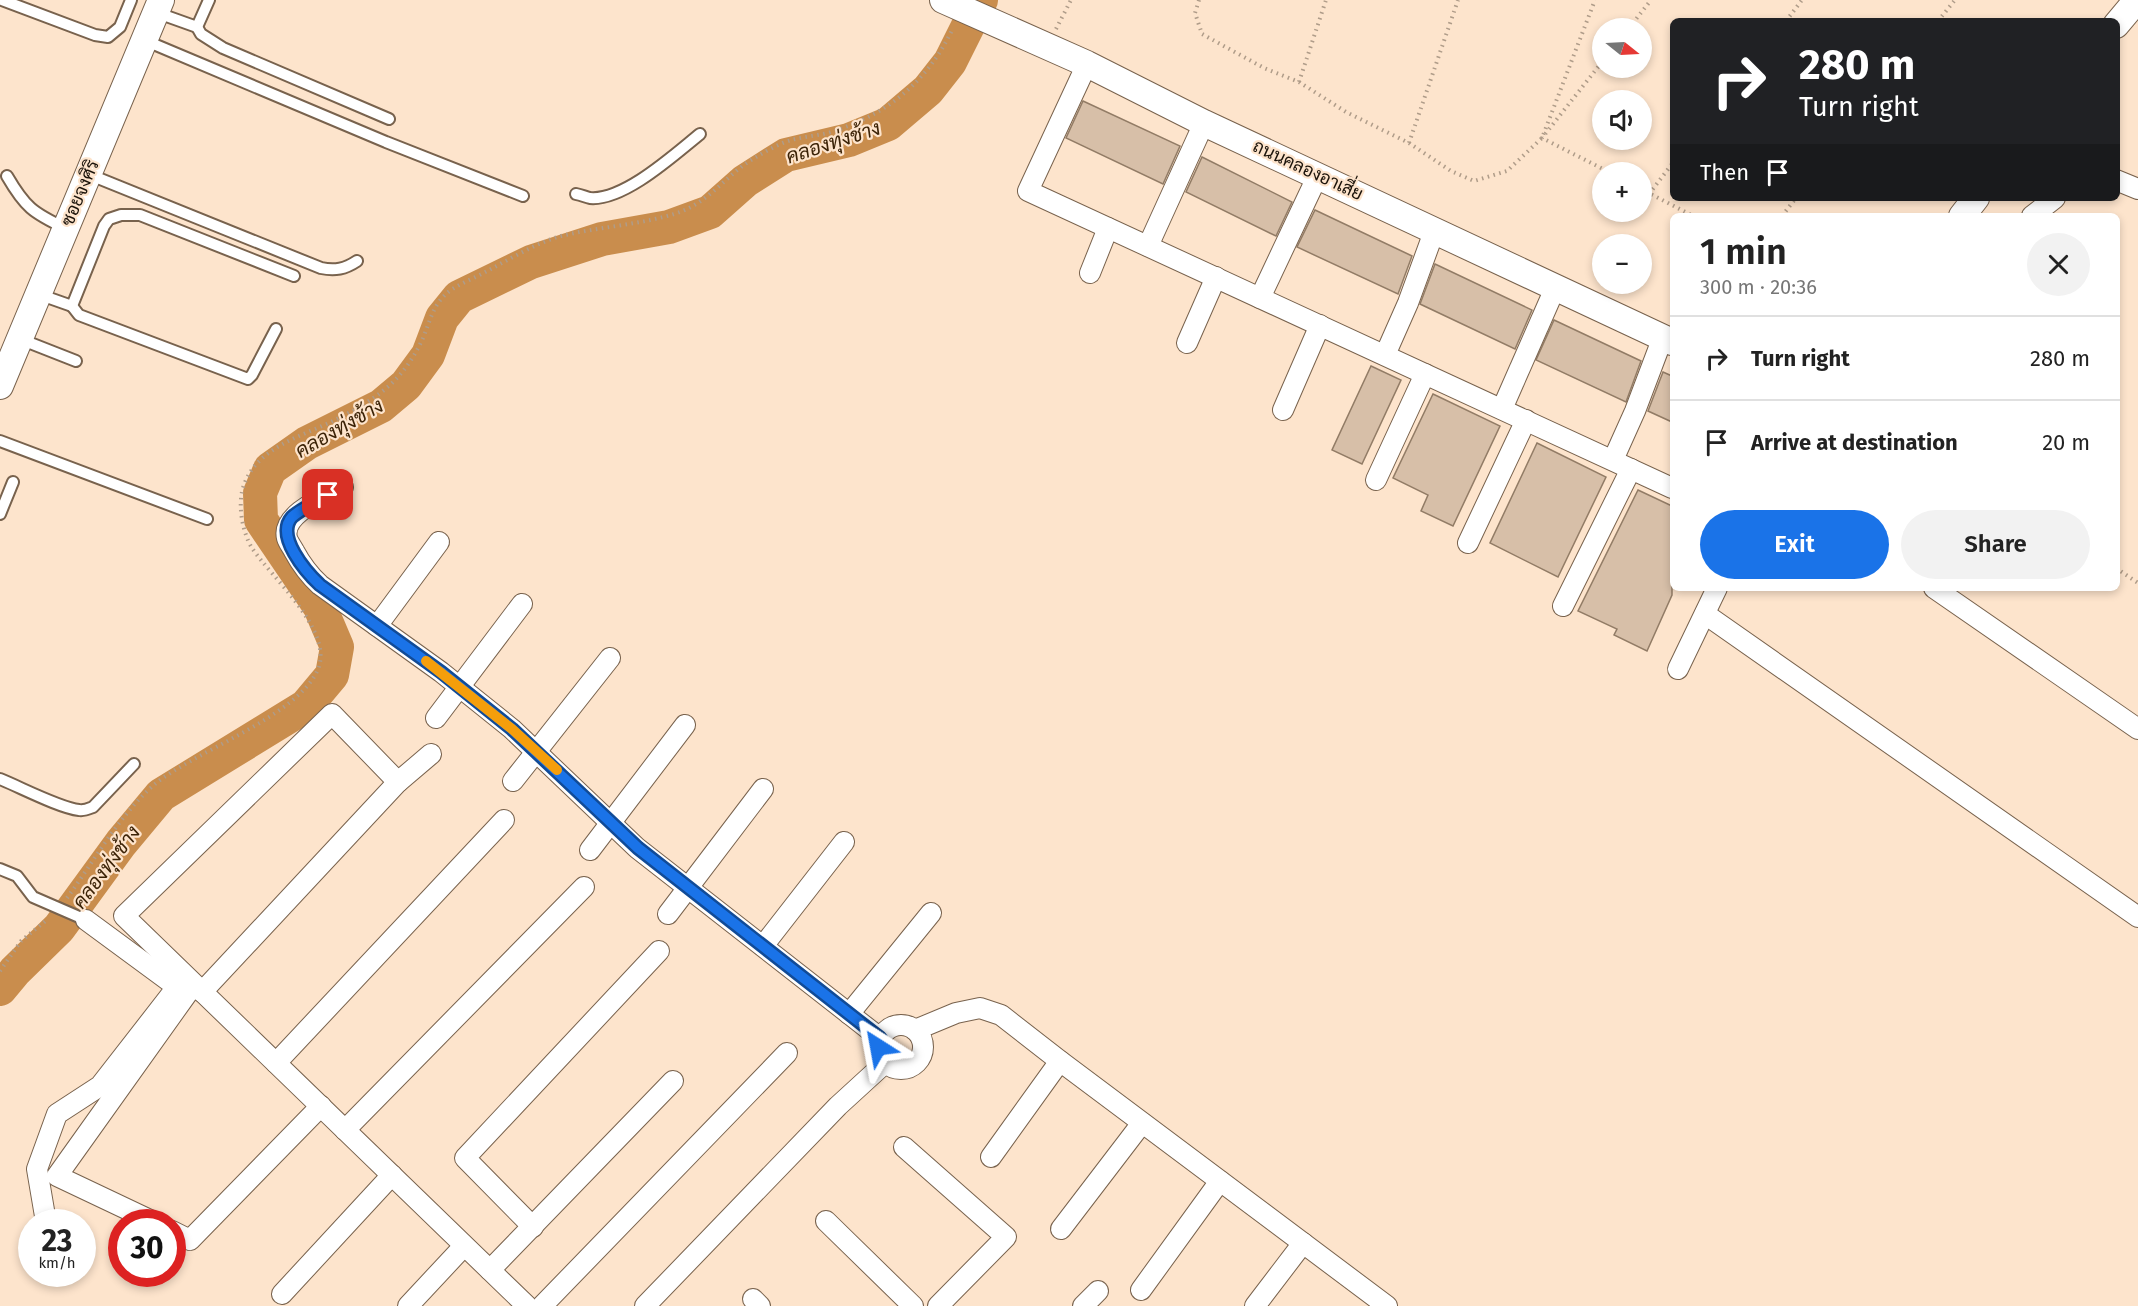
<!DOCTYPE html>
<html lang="en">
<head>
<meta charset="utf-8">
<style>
	:root { --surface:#fff; --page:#f2f2f2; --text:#222; --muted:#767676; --line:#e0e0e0; --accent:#1a73e8 }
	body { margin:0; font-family:"Fira Sans",Sarabun,sans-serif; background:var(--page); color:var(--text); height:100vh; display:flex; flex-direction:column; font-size:22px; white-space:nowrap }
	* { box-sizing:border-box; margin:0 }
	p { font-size:20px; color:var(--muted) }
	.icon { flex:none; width:33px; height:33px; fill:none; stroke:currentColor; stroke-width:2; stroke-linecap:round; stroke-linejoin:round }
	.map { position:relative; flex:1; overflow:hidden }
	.side { position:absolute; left:1670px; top:213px; width:450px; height:378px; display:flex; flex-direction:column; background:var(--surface); border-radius:9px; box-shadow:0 3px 9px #0003 }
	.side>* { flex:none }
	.guide { position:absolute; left:1670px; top:18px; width:450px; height:183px; border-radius:9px; box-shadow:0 3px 9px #0003; background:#202124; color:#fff; overflow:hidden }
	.needle { width:39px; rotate:108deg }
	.controls { position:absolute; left:1592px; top:18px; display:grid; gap:12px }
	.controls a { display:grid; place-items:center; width:60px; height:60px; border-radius:50%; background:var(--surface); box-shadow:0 3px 9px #0003; font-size:30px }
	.speed { position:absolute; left:18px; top:1209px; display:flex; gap:12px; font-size:30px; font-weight:700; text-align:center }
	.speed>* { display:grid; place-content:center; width:78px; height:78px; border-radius:50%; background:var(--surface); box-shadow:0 3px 9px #0003; line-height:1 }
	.speed small { font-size:15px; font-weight:400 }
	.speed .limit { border:9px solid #d22; background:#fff; color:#111 }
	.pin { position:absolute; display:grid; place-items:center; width:51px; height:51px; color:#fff; margin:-26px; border-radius:12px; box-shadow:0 3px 9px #0006 }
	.me { position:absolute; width:66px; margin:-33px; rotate:326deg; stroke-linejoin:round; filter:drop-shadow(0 0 4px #0008) }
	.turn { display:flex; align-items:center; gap:21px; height:126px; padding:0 30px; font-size:27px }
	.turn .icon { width:78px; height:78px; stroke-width:2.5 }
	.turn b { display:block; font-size:42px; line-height:51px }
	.then { display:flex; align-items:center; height:57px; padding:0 30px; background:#0003; gap:12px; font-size:22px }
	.round { display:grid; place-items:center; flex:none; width:63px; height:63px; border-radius:32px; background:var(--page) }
	.overview { display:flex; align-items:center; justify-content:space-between; height:102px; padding:0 30px }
	h1 { font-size:36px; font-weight:600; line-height:45px }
	.action { display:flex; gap:12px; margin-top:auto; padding:12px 30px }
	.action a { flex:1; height:69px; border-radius:36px; background:var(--accent); color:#fff; font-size:24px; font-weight:600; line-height:69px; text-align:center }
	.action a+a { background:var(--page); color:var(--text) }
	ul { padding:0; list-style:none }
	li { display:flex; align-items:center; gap:18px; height:84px; padding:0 30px; border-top:2px solid var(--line) }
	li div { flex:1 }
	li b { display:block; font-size:22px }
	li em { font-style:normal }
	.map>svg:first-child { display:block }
</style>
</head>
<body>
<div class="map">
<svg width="2138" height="1306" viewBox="0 0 2138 1306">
	<rect width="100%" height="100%" fill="#fde4cc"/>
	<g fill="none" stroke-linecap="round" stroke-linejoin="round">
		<path stroke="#c98d4d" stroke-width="34" d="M0 989 15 971 59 928 121 843 161 795 306 706 332 675 337 647 320 607 261 520 260 493 270 469 307 443 381 406 406 385 428 355 442 318 459 297 531 262 602 239 669 227 710 212 745 181 786 155 849 140 888 124 928 90 950 62 981 0"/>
	</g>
	<g fill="#d7bfa8" stroke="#927c66" stroke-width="1.5">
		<path d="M1083 101 1180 146 1163 184 1066 138Z"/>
		<path d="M1202 157 1292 202 1276 236 1186 192Z"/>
		<path d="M1315 210 1412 256 1398 294 1297 247Z"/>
		<path d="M1435 264 1532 310 1515 349 1420 304Z"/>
		<path d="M1554 320 1641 361 1626 402 1536 360Z"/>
		<path d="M1371 366 1401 380 1362 464 1332 450Z"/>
		<path d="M1663 372 1672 376V422L1648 411Z"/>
		<path d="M1433 394 1500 426 1453 526 1421 511 1428 495 1393 478Z"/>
		<path d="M1537 443 1606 477 1558 577 1490 543Z"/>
		<path d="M1638 490 1672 506V595L1647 651 1614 635 1617 629 1578 611Z"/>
	</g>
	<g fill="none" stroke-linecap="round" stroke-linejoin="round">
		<g stroke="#78624d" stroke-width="14">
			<g id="service">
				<path d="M2 0 95 35 108 37 120 27 131 0"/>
				<path d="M155 12 197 27 209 0"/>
				<path d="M197 27 201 34 223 48 389 119"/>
				<path d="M144 40 386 142 523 196"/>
				<path d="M88 174 321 268C335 271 345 269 357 261"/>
				<path d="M7 176C25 207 33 213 65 228"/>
				<path d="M576 194C581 195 586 197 590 198 624 201 675 154 700 134"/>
				<path d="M38 294 72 306 104 226 109 219 121 215H140L294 276"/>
				<path d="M72 306 79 315 248 379 252 375 276 329"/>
				<path d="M20 339 76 361"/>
				<path d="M0 441 207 519"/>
				<path d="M0 514 13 482"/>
				<path d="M0 779C20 787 60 808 79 810 84 811 88 809 93 807L134 764"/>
				<path d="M0 869 17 876 33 897 86 920"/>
			</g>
		</g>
		<g stroke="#78624d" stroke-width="22">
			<g id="minor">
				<path d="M1087 64 1028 191 1672 488"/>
				<path d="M2116 180 2138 189"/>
				<path d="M2032 216 2055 198"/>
				<path d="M1148 246 1204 123"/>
				<path d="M1090 273 1108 228"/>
				<path d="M1260 298 1318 175"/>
				<path d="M1187 343 1216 277"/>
				<path d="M1385 355 1408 303 1435 229"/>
				<path d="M1502 409 1556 286"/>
				<path d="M1283 410 1320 325"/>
				<path d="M1613 460 1635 411 1663 337"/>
				<path d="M1376 480 1425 374"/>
				<path d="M343 487C325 497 281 514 287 538 288 542 292 547 294 551 301 564 309 575 320 585L441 672 512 729 637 848 880 1038"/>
				<path d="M1468 543 1526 420"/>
				<path d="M1934 588 2138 729"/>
				<path d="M1563 606 1631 469"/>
				<path d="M1705 614 2138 917"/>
				<path d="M377 626 439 542"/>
				<path d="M1678 669 1717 588"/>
				<path d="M436 718 522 604"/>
				<path d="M513 781 610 658"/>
				<path d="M398 782 332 714 124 916 527 1306"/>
				<path d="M590 850 685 725"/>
				<path d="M668 914 763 789"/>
				<path d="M763 946 844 842"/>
				<path d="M202 992 398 782 431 754"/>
				<path d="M849 1014 931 913"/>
				<circle cx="901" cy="1047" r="22"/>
				<path d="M915 1030 956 1013 980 1008 1001 1015 1060 1061 1387 1306"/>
				<path d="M276 1063 504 820"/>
				<path d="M345 1130 584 887"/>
				<path d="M904 1147 1006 1237 938 1306"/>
				<path d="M991 1157 1060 1061"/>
				<path d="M826 1221 913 1306"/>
				<path d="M46 1222 37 1169 57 1114 100 1086 177 987 86 920"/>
				<path d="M154 1222 57 1176 189 991"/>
				<path d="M533 1227 465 1158 659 951"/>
				<path d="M1061 1229 1142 1123"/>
				<path d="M172 1231 190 1240 321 1106"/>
				<path d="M490 1270 673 1081"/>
				<path d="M1141 1290 1220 1181"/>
				<path d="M282 1294 392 1175"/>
				<path d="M753 1299 760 1306"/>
				<path d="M408 1306 464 1246"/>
				<path d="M542 1306 787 1053"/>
				<path d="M645 1306 838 1106 885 1063"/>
				<path d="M1083 1306 1098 1291"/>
				<path d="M1255 1306 1303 1243"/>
			</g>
		</g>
		<g stroke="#78624d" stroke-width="28">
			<g id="tertiary">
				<path d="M943 0 1087 64 1204 123 1672 342"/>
				<path d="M2116 25 2137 0"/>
				<path d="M1962 216 1976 198"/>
				<path d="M0 386 161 0"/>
			</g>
		</g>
		<g stroke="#af9c89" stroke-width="4" stroke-dasharray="1.5 4.5" stroke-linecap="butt">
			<path d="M1199 0 1195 13 1202 34 1264 68 1299 82 1346 112 1409 143 1451 171 1474 181 1507 171 1542 138 1595 0"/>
			<path d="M1786 21 1802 0"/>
			<path d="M1938 21 1955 0"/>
			<path d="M1629 28 1651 0"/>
			<path d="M1056 29 1071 0"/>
			<path d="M1602 62 1542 138 1609 172"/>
			<path d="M1299 82 1326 0"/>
			<path d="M1409 143 1458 0"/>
			<path d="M1641 189 1693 216"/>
			<path d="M1649 194 1672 164"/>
			<path d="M1782 216 1796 198"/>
			<path d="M2116 568 2138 583"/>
			<path d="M67 898C95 860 119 815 155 784 195 751 299 716 318 669 334 631 271 577 252 548 242 532 237 502 244 485 257 447 303 436 335 420 355 410 373 400 390 385 404 372 415 356 423 338 431 319 433 303 451 290 463 282 477 277 489 270 512 258 536 243 561 236 598 227 638 225 674 214 709 204 726 174 756 157 768 150 782 142 795 139 809 136 824 135 837 130 891 112 929 79 953 28"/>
			<path d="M0 971 21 941 48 919"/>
		</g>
		<use href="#service" stroke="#fff" stroke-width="10"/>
		<use href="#minor" stroke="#fff" stroke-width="20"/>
		<use href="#tertiary" stroke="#fff" stroke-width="26"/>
	</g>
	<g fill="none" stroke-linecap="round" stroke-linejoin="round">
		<g stroke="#114b97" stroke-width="15">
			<path id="route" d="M328 495C317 502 302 508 292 517 275 536 306 572 320 585L441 672 512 729 638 848 880 1038 878 1047"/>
		</g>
		<use href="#route" stroke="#1a73e8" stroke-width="10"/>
		<path stroke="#f59e0b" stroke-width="10" d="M426 661 512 729 557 770"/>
	</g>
	<g text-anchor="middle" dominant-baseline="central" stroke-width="4.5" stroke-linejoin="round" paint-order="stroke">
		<g font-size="18" fill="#1c140b" stroke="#fde4cc">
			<text transform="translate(1308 170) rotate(25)">ถนนคลองอาเสี่ย</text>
			<text transform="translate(80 193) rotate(-67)">ซอยจงศิริ</text>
		</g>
		<g font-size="20" font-style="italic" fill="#3c2307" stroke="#fde4cc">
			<text transform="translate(833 142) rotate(-18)">คลองทุ่งช้าง</text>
			<text transform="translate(339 428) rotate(-30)">คลองทุ่งช้าง</text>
			<text transform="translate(106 867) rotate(-53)">คลองทุ่งช้าง</text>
		</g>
	</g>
</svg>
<div class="controls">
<a><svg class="needle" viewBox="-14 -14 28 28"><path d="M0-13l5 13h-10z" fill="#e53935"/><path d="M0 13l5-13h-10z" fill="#767676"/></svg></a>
<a><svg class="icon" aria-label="sound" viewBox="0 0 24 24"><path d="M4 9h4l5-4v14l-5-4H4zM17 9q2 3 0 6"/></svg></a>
<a>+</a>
<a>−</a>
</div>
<div class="speed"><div>23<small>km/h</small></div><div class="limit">30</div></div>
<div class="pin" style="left:328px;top:495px;background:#d93025"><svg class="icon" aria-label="arrive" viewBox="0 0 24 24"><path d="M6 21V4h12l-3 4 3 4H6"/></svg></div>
<svg class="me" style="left:878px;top:1047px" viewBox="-20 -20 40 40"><path d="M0-17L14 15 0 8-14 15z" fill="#1a73e8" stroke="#fff" stroke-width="4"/></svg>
<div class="guide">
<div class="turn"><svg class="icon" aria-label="right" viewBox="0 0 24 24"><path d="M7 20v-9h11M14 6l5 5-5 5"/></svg><div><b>280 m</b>Turn right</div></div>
<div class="then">Then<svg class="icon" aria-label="arrive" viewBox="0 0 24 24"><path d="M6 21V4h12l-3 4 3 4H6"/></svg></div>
</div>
<section class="side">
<div class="overview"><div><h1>1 min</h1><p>300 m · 20:36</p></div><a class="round"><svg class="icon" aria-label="close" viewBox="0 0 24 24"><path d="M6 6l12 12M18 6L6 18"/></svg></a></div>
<ul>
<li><svg class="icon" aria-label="right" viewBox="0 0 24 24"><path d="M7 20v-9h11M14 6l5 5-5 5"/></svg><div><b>Turn right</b></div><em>280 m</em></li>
<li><svg class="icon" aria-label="arrive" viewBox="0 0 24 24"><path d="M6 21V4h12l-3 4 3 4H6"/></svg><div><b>Arrive at destination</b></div><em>20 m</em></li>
</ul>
<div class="action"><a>Exit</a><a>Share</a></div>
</section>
</div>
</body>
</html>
